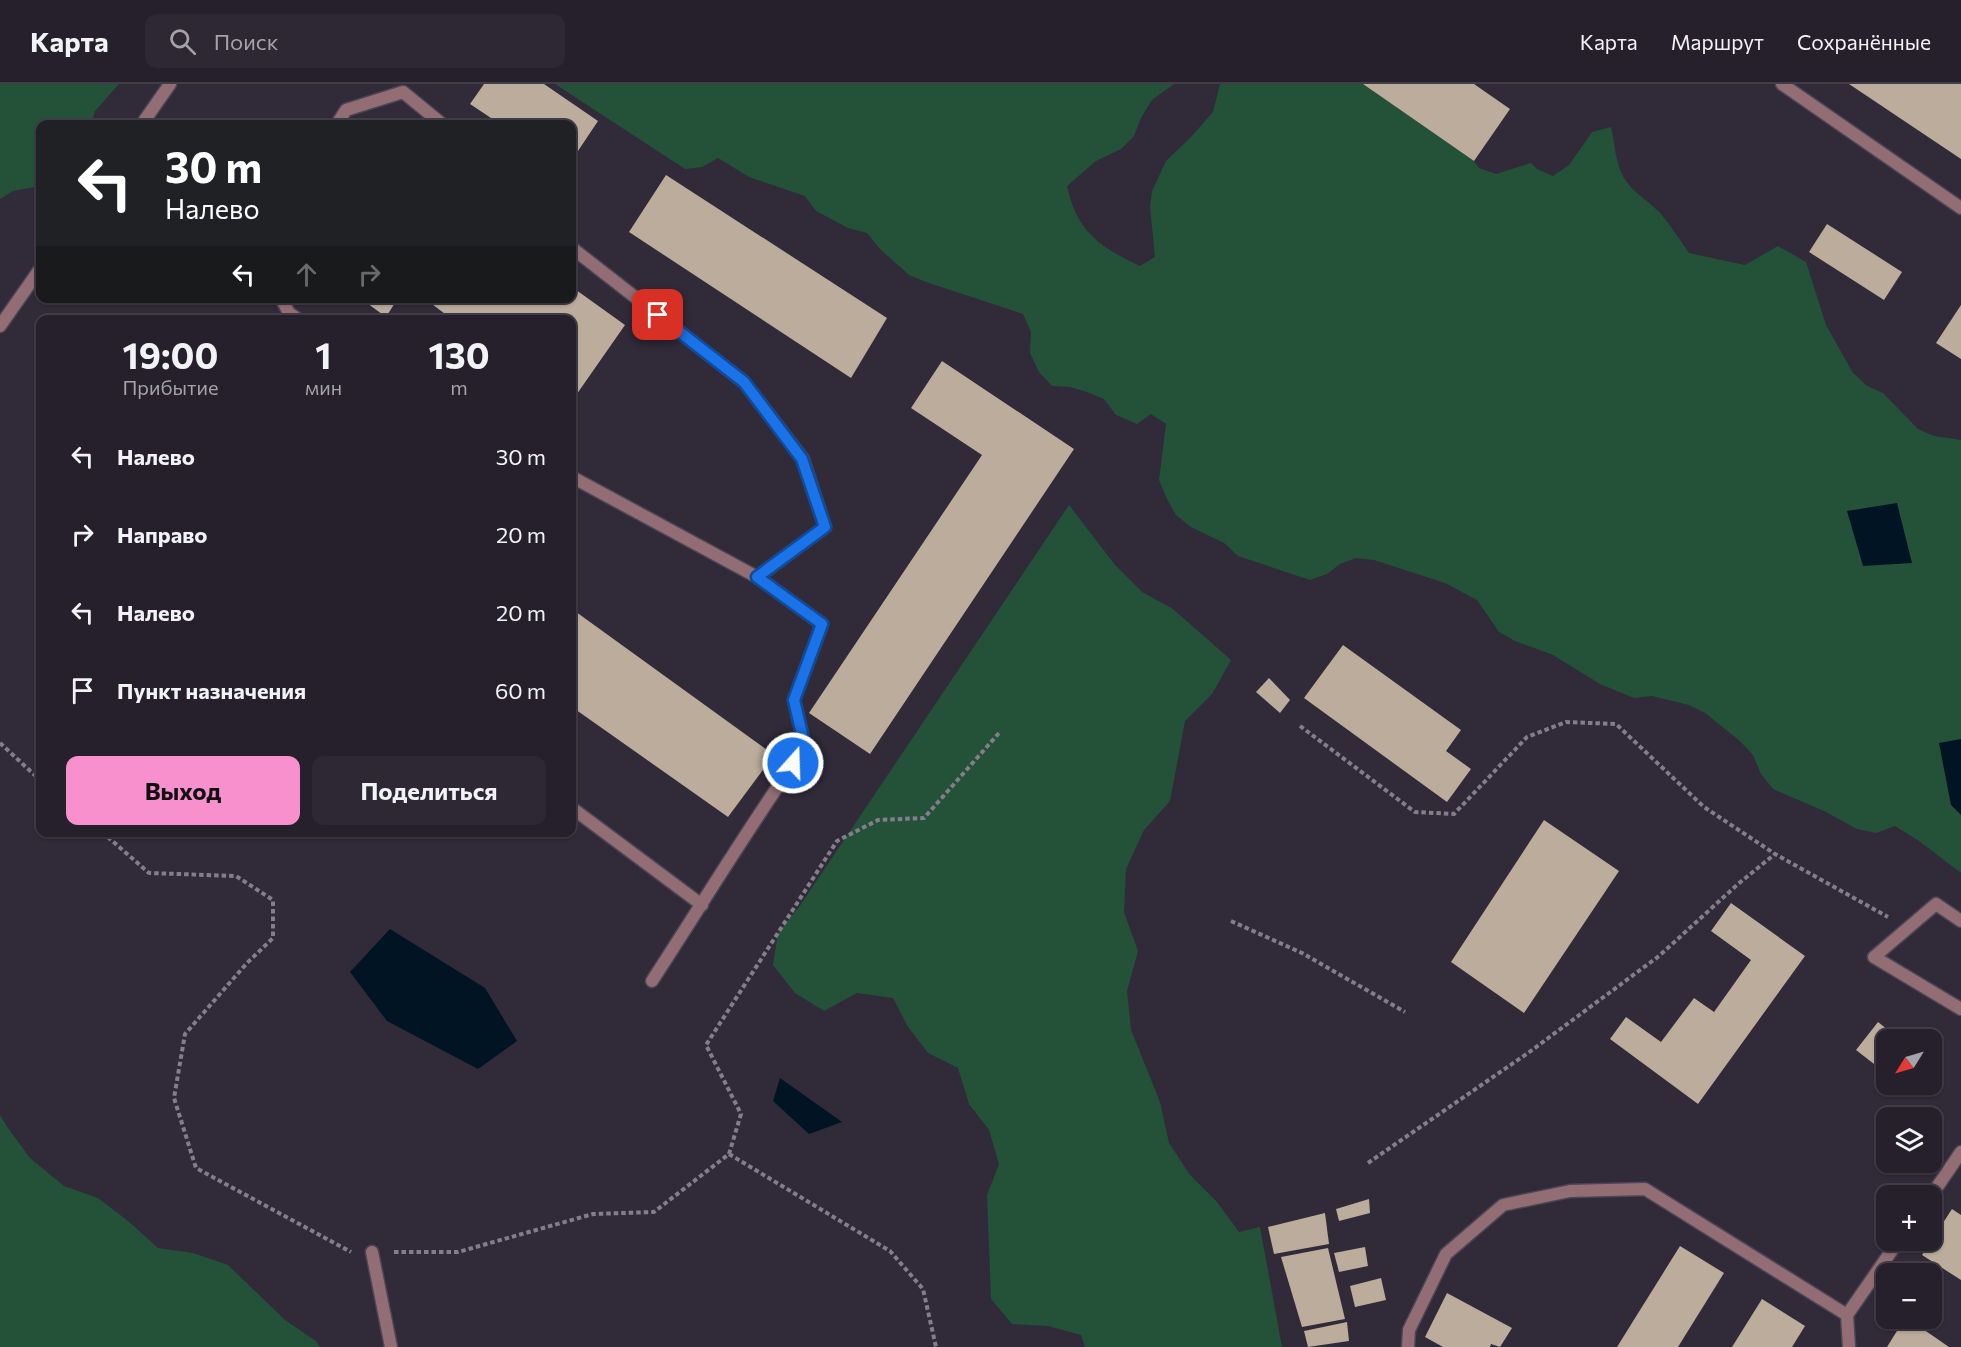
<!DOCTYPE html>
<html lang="ru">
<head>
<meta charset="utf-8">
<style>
	:root { --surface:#25202b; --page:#2d2833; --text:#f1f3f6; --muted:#a3a3a9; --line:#423e47; --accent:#f790cd }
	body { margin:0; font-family:Commissioner,sans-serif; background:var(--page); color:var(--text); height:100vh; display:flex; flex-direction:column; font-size:22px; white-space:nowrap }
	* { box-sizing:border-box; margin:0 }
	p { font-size:20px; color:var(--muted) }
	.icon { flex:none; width:33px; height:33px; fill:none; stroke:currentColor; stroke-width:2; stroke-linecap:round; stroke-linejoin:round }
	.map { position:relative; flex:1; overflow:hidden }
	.panel { position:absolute; left:36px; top:231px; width:540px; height:522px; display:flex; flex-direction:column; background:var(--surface); border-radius:12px; box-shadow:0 2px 4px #0004,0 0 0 2px var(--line) }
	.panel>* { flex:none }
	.banner { position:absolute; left:36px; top:36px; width:540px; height:183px; border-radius:12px; box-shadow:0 2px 4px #0004,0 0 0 2px var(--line); background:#202124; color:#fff; overflow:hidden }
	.needle { width:39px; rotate:233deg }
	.tools { position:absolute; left:1876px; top:945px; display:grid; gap:12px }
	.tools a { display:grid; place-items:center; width:66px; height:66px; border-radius:12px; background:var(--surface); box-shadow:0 2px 4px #0004,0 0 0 2px var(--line); font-size:30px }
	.pin { position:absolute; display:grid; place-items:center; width:51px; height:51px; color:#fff; margin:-26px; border-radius:12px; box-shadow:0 3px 9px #0006 }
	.me { position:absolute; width:66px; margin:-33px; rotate:20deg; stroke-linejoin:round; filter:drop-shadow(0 0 4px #0008) }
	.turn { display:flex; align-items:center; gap:21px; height:126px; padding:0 30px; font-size:27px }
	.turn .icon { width:78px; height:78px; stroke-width:2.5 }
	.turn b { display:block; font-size:42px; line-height:51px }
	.lanes { display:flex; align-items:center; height:57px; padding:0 30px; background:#0003; justify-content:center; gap:30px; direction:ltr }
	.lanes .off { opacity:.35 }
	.eta { display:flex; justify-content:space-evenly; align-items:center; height:102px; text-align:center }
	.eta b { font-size:36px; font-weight:700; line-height:42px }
	.action { display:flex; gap:12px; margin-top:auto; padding:12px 30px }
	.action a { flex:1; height:69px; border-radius:12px; background:var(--accent); color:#111; font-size:24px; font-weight:700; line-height:69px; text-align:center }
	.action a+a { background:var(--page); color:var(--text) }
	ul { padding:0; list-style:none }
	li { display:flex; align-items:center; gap:18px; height:78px; padding:0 30px }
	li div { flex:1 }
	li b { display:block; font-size:22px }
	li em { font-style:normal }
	header { display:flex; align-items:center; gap:36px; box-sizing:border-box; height:84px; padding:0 30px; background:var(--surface); border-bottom:2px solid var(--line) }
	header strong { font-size:28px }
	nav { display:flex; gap:33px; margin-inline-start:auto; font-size:21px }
	.search { width:420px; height:54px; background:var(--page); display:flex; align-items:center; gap:15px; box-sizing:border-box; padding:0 21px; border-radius:12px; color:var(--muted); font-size:22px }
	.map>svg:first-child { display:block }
</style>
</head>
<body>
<header>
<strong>Карта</strong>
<div class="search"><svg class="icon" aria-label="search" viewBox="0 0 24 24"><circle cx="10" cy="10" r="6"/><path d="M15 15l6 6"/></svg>Поиск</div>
<nav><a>Карта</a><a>Маршрут</a><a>Сохранённые</a></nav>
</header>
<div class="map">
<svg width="1961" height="1263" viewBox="0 0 1961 1263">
	<rect width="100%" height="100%" fill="#312a39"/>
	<g fill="#235239">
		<path d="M0 0H119L95 27 91 40H40V102L13 107 0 115Z"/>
		<path d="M555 0H1174L1152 16 1141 34 1134 52 1121 65 1096 77 1067 102C1077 148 1100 163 1140 182L1155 173 1150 123 1152 107 1166 77 1191 53 1213 28 1220 0H1363L1474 77 1479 84 1496 90 1531 79 1537 85 1553 92 1569 81 1592 48 1611 43C1615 60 1615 78 1624 94 1633 109 1649 117 1661 130 1671 142 1680 156 1689 169L1745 181 1778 162 1806 178 1826 241 1853 289 1867 302 1883 309 1918 345 1934 352 1961 356V789L1919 757 1895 742 1876 749 1857 745 1824 727 1773 705 1761 690 1753 671 1740 657 1705 629 1689 621 1652 612 1634 614 1600 600 1553 571 1515 557 1499 548 1477 516 1445 499 1374 476 1356 474 1340 480 1327 490 1310 496 1238 472 1224 459 1191 443 1176 431 1167 415 1159 396 1166 340 1151 330 1137 340 1116 331 1104 315 1087 308 1070 303 1052 302 1039 288 1030 269 1031 248 1023 230 926 198 909 191 879 164 867 149 848 144 816 127 805 112 749 93 718 74 702 83 685 85Z"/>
		<path d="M1069 421 1115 481 1142 508 1173 525 1231 576 1212 610 1185 637 1170 717 1144 746 1126 785 1124 828 1138 867 1127 907 1131 946 1160 1018 1169 1059 1190 1091 1217 1118 1239 1148 1260 1143 1282 1263H1085L1081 1251 1048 1242 1012 1240 991 1215 987 1111 999 1080 989 1046 969 1020 958 984 928 969 908 943 893 914 857 909 824 927 795 909 773 881 778 849 799 823Z"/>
		<path d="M0 1031 8 1044 30 1074 64 1102 98 1114 128 1137 158 1164 193 1169 228 1181 285 1236 316 1257 320 1263H0Z"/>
	</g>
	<g fill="#001423">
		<path d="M1897 419 1912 479 1863 482 1847 427Z"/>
		<path d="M1961 655V731L1951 721 1939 659Z"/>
		<path d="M390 845 485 904 517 957 478 985 387 937 350 888Z"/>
		<path d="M780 994 842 1038 809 1050 773 1017Z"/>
	</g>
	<g fill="#bbac9b">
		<path d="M484 0H544L598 37 572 76V40H500L470 20Z"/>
		<path d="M1363 0H1474L1510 25 1474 77Z"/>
		<path d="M1849 0H1961V75Z"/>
		<path d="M666 91 887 234 851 294 629 148Z"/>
		<path d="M1827 140 1902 188 1884 216 1809 168Z"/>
		<path d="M572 203 625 241 572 317V236H453L424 214H572Z"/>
		<path d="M360 214H398L386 233Z"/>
		<path d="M1961 221V275L1936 259Z"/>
		<path d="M942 277 1074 365 870 670 809 629 982 371 911 324Z"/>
		<path d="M572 525 774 671 728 733 572 623Z"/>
		<path d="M1343 561 1461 646 1446 667 1471 685 1447 718 1304 614Z"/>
		<path d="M1269 594 1290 616 1280 629 1256 608Z"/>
		<path d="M1544 736 1619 787 1524 929 1451 878Z"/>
		<path d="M1731 819 1805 872 1698 1020 1610 955 1626 933 1661 958 1694 914 1714 928 1751 876 1711 847Z"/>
		<path d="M1878 938 1901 956H1887V990L1856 966Z"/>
		<path d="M1369 1115 1370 1129 1339 1137 1336 1125Z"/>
		<path d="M1952 1125 1961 1131V1196L1922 1171Z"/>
		<path d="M1325 1129 1329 1160 1274 1170 1268 1143Z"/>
		<path d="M1680 1162 1724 1189 1678 1263H1617Z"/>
		<path d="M1365 1163 1368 1182 1339 1188 1334 1169Z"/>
		<path d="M1328 1164 1345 1235 1302 1243 1281 1173Z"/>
		<path d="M1381 1194 1386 1216 1355 1223 1350 1202Z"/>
		<path d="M1447 1209 1512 1244 1500 1263 1491 1260 1490 1263H1443L1425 1253Z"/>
		<path d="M1762 1215 1805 1242 1792 1263H1732Z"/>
		<path d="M1905 1234H1907L1949 1263H1887Z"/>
		<path d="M1347 1238 1349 1257 1308 1263 1304 1247Z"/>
	</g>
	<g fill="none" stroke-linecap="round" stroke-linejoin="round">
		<g stroke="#4c4553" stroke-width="15">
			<g id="service">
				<path d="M1782 0 1961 124"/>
				<path d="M142 40 170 0"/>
				<path d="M337 40 346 26 403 8 442 40"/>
				<path d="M572 164 744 298 803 375 825 443 757 493 572 393"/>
				<path d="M281 214 289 229 299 236"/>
				<path d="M0 242 40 185"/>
				<path d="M572 724 702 821"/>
				<path d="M1961 837 1936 820 1874 873 1961 925"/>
				<path d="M652 897C703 819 751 739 805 663L794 616 822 540 757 493"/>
				<path d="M1931 1112 1961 1068"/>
				<path d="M372 1168 391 1263"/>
				<path d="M1408 1263 1409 1246 1446 1170 1503 1121 1570 1107 1645 1105 1847 1231"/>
				<path d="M1849 1263 1847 1231 1899 1156"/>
			</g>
		</g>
		<g stroke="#847e8b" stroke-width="4" stroke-dasharray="4.5 3" stroke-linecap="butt">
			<path d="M1300 642 1415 728 1454 730 1527 653 1566 638 1616 640 1704 723 1775 770 1888 833"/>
			<path d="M0 659 40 696"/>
			<path d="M102 748 149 789 236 792 273 816V854L247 879 185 950 174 1014 196 1084 351 1168"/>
			<path d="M1231 837 1302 869 1405 928"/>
			<path d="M729 1070 890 1167 923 1205 936 1263"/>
			<path d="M1368 1079 1528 969 1659 872 1738 800 1775 770"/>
			<path d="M394 1168H458L593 1130 654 1128 729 1070 741 1030 706 961 837 757 878 736 924 734 999 649"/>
		</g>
		<use href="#service" stroke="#926d74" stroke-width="12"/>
	</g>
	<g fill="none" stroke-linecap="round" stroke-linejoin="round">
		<g stroke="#114b97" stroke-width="15">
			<path id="route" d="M658 231 744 298 802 375 825 443 757 493 822 540 794 616 805 663 793 679"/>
		</g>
		<use href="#route" stroke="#1a73e8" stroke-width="10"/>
	</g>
</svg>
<div class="tools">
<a><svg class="needle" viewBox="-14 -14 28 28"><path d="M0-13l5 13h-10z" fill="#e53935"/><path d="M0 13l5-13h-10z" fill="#a3a3a9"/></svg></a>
<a><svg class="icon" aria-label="layers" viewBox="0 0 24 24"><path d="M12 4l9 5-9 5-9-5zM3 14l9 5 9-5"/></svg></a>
<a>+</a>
<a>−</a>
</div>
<div class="pin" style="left:658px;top:231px;background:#d93025"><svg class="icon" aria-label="arrive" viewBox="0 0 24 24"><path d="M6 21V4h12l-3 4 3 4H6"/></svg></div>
<svg class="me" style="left:793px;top:679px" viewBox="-20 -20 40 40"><circle r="17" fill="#1a73e8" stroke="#fff" stroke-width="3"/><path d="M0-11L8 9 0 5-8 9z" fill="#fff"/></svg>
<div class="banner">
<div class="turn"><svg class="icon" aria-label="left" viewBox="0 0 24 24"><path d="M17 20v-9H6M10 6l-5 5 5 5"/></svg><div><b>30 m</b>Налево</div></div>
<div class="lanes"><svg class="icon" aria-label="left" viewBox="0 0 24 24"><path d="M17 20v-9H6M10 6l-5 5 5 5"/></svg><svg class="icon off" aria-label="ahead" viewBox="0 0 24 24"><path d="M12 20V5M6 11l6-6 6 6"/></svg><svg class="icon off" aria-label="right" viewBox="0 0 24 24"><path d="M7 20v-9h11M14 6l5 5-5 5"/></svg></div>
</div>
<section class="panel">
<div class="eta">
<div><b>19:00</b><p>Прибытие</p></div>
<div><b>1</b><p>мин</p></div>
<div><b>130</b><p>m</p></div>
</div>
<ul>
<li><svg class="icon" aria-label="left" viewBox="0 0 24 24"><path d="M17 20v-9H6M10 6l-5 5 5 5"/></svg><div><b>Налево</b></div><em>30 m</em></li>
<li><svg class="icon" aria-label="right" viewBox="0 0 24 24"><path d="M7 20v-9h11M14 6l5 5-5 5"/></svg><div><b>Направо</b></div><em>20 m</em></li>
<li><svg class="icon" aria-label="left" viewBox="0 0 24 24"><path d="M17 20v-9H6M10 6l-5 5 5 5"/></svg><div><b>Налево</b></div><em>20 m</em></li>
<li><svg class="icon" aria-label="arrive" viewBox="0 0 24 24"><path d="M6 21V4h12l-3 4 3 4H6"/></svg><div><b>Пункт назначения</b></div><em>60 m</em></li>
</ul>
<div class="action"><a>Выход</a><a>Поделиться</a></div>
</section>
</div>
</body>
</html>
